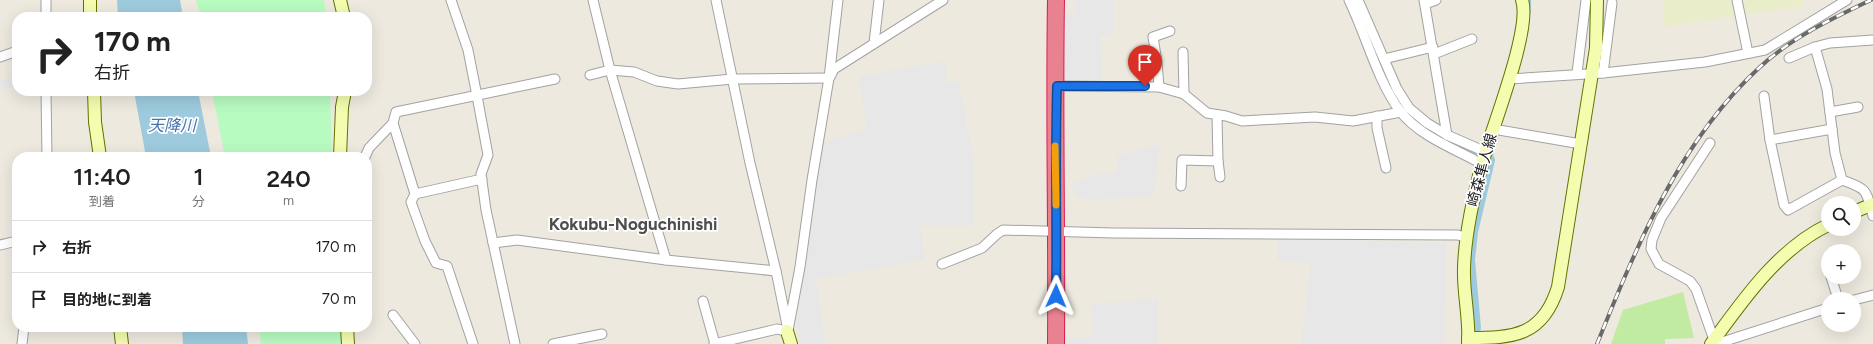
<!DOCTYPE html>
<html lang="ja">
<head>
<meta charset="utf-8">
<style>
	:root { --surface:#fff; --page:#f6f6f6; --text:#222; --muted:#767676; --line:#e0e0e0 }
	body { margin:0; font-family:Figtree,"Noto Sans JP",sans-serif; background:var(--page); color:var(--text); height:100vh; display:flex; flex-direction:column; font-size:15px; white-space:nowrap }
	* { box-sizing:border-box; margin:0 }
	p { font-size:13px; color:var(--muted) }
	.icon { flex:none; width:22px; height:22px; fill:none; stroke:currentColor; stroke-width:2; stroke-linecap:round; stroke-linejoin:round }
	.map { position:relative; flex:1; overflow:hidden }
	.details { position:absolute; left:12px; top:152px; width:360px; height:180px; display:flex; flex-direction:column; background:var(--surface); border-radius:16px; box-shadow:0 4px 16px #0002 }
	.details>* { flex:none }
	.top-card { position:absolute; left:12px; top:12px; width:360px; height:84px; border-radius:16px; box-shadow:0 4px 16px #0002; background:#fff; color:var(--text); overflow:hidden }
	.buttons { position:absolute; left:1821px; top:196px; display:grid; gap:8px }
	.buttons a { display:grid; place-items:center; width:40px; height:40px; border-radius:50%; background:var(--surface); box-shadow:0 4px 16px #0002; font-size:20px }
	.pin { position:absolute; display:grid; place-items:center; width:34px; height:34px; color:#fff; margin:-41px -17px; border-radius:50% 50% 50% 0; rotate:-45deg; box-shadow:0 0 4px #0007 }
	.pin .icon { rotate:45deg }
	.me { position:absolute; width:44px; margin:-22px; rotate:1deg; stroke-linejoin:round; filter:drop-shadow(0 0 3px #0008) }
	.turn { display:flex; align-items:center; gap:14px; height:84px; padding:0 16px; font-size:18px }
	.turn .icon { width:52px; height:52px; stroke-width:2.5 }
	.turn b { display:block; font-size:28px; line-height:34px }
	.eta { display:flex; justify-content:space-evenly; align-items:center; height:68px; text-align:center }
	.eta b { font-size:24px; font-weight:600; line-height:28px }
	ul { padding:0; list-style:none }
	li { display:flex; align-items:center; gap:12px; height:52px; padding:0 16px; border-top:1px solid var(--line) }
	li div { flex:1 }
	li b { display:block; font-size:15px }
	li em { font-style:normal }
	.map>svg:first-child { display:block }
</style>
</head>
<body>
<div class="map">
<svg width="1873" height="344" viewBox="0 0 1873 344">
	<rect width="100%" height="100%" fill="#ede9df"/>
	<path fill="#e9edc9" d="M1663 0H1802L1804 6 1663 27Z"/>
	<path fill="#c1eaa2" d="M1683 292 1694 338 1665 339V344H1611L1623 310Z"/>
	<g fill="#b8fbc1">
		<path d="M196 0H324L326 17H201Z"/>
		<path d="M212 91H330L332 157H225Z"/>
		<path d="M259 327H341L343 344H261Z"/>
	</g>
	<g fill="#e7e7e7">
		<path d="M1076 0H1113V34L1100 37 1102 88 1064 87V13H1075Z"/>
		<path d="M944 61 948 83 959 82 974 165 973 225 920 226 925 259 816 279 825 344H802L797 326 808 229 824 142 867 130 859 77Z"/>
		<path d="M17 76V85L0 90V80Z"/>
		<path d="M1160 145 1153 196 1088 200 1075 195 1070 185 1089 178 1094 174H1117V156Z"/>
		<path d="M1278 238 1446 243 1444 344H1301L1311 263 1277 260Z"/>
		<path d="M1158 299 1157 344H1064V338L1093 337 1092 304Z"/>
	</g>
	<g fill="#9dcbdd">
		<path d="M117 0H180L183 17H118Z"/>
		<path d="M134 91H198L211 157H146Z"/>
		<path d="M182 327H246L248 344H183Z"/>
	</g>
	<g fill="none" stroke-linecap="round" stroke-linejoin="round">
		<g stroke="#9dcbdd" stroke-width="2.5">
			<path d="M1529 14 1530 0"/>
			<path d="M1491 160 1498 135"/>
		</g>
		<g stroke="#9dcbdd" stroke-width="8">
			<path d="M1375 52 1393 93 1407 112"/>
			<path d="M1421 123 1447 140 1475 155"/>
			<path d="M1477 328 1471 260 1474 232 1491 160"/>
		</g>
		<g stroke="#a2a2a2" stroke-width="11">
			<g id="street">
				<path d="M46 0V17"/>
				<path d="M451 0 468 50 477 96 488 155 481 174 486 210 515 344"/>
				<path d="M593 0 610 70 666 260"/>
				<path d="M716 0 750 163 776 271 787 325"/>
				<path d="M1349 0C1366 35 1377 80 1400 111 1419 136 1455 149 1482 164"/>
				<path d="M1358 0 1397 89 1409 108 1427 123 1447 135 1486 152"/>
				<path d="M1424 0 1447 135"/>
				<path d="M1737 0 1748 53"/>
				<path d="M1425 4 1436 0"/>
				<path d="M874 43 879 0"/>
				<path d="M1815 47 1827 89 1835 153 1842 180C1868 189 1866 190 1873 216"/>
				<path d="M1183 52 1184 94"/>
				<path d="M1434 54 1472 39"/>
				<path d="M0 57 17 51"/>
				<path d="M1789 58 1815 47 1830 43 1873 40"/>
				<path d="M1384 59 1433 47"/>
				<path d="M1577 73 1586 0"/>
				<path d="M1603 73 1612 3"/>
				<path d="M590 75 610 70 634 72 657 81 678 84 733 79 829 78"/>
				<path d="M830 77 834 69 943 0"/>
				<path d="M1509 79 1603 73 1705 62 1765 50 1847 0"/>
				<path d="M1057 86 1159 87 1184 94 1207 113 1226 116 1242 121 1315 117 1353 121 1401 112"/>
				<path d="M1159 87 1157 62 1153 37 1170 31"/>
				<path d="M46 91 47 157"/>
				<path d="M1764 96 1770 140"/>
				<path d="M1830 112 1858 107"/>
				<path d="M1377 116V128L1386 168"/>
				<path d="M1493 129 1581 144"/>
				<path d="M1832 129 1770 140 1784 205 1788 210 1842 180"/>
				<path d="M1710 143 1661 218 1652 240 1651 249 1659 264 1690 281 1696 289 1714 340"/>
				<path d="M365 157 369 148 393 123"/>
				<path d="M1218 161 1220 177"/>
				<path d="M482 179 415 194 393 123 396 112 555 79"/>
				<path d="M1181 186 1182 160 1218 161 1217 115"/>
				<path d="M415 194 411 202 425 241 436 263 447 266 473 344"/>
				<path d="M493 243 517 240 666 260 776 271"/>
				<path d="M0 245 17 241"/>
				<path d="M942 264 982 248 997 234 1003 230 1114 233 1458 235 1467 238"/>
				<path d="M1831 277 1838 299"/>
				<path d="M1854 300 1873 295"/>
				<path d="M703 301 715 344"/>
				<path d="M393 315 415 344"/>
				<path d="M787 336 800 267 812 180 829 78 838 0"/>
				<path d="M22 344 24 327"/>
				<path d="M553 344 602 334"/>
				<path d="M714 344 777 329 787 331"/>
				<path d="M1716 344 1828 308"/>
			</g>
		</g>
		<g stroke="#607301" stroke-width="14">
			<g id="secondary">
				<path d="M90 0V17"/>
				<path d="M340 0 344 17"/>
				<path d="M94 91 95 122 100 157"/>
				<path d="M340 157 342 107 345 91"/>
				<path d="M1854 212 1873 204"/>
				<path d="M120 327 122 344"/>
				<path d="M347 327 348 344"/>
				<path d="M787 331 791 344"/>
				<path d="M1468 338C1514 338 1543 336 1558 287L1596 48 1597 0"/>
				<path d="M1468 344C1470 319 1463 294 1464 268 1465 233 1473 198 1482 164 1491 130 1532 29 1522 0"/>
				<path d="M1711 344C1743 300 1778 249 1828 225"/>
			</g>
		</g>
		<g stroke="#db1c53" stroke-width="18">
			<path id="highway" d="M1056 0C1054 115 1057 229 1056 344"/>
		</g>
		<use href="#street" stroke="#fff" stroke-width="9"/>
		<use href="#secondary" stroke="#f3fcaf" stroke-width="12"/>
		<use href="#highway" stroke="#e98290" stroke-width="16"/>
		<g stroke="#696969" stroke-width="4">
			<path id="rail" d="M1597 344C1637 245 1680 140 1760 67 1791 38 1833 18 1871 0"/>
		</g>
		<use href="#rail" stroke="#fff" stroke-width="2.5" stroke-dasharray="8" stroke-linecap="butt"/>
	</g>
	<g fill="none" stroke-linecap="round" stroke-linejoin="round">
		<g stroke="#114b97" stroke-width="10">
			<path id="route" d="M1056 296C1057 226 1055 156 1057 86H1145"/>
		</g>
		<use href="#route" stroke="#1a73e8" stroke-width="7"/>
		<path stroke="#f59e0b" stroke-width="7" d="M1055 146 1056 205"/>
	</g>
	<g text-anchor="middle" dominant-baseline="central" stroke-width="3.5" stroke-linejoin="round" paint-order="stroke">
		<g font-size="15" fill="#1b1b1b" stroke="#fff">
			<text transform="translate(1482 170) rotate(-75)">崎森隼人線</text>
		</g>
		<g font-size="16" font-style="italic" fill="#4573ac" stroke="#fff">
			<text x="172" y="125">天降川</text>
		</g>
		<g font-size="17" font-weight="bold" fill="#4e4e4e" stroke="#fff">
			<text x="633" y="224">Kokubu-Noguchinishi</text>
		</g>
	</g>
</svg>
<div class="buttons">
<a><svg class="icon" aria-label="search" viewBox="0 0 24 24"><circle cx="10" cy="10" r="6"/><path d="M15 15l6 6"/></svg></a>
<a>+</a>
<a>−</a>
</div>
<div class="pin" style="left:1145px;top:86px;background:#d93025"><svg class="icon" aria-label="arrive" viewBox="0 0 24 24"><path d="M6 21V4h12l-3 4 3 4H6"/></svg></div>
<svg class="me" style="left:1056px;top:296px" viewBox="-20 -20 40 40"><path d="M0-17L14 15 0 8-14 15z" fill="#1a73e8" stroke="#fff" stroke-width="4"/></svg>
<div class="top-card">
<div class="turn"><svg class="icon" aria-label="right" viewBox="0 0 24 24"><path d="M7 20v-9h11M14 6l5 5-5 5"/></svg><div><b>170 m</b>右折</div></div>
</div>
<section class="details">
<div class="eta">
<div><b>11:40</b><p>到着</p></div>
<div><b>1</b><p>分</p></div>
<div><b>240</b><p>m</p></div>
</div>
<ul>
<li><svg class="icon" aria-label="right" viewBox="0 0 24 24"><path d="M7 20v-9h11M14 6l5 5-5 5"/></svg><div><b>右折</b></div><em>170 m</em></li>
<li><svg class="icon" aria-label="arrive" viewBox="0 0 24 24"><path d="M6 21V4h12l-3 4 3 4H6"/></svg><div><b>目的地に到着</b></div><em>70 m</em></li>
</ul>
</section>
</div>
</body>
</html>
